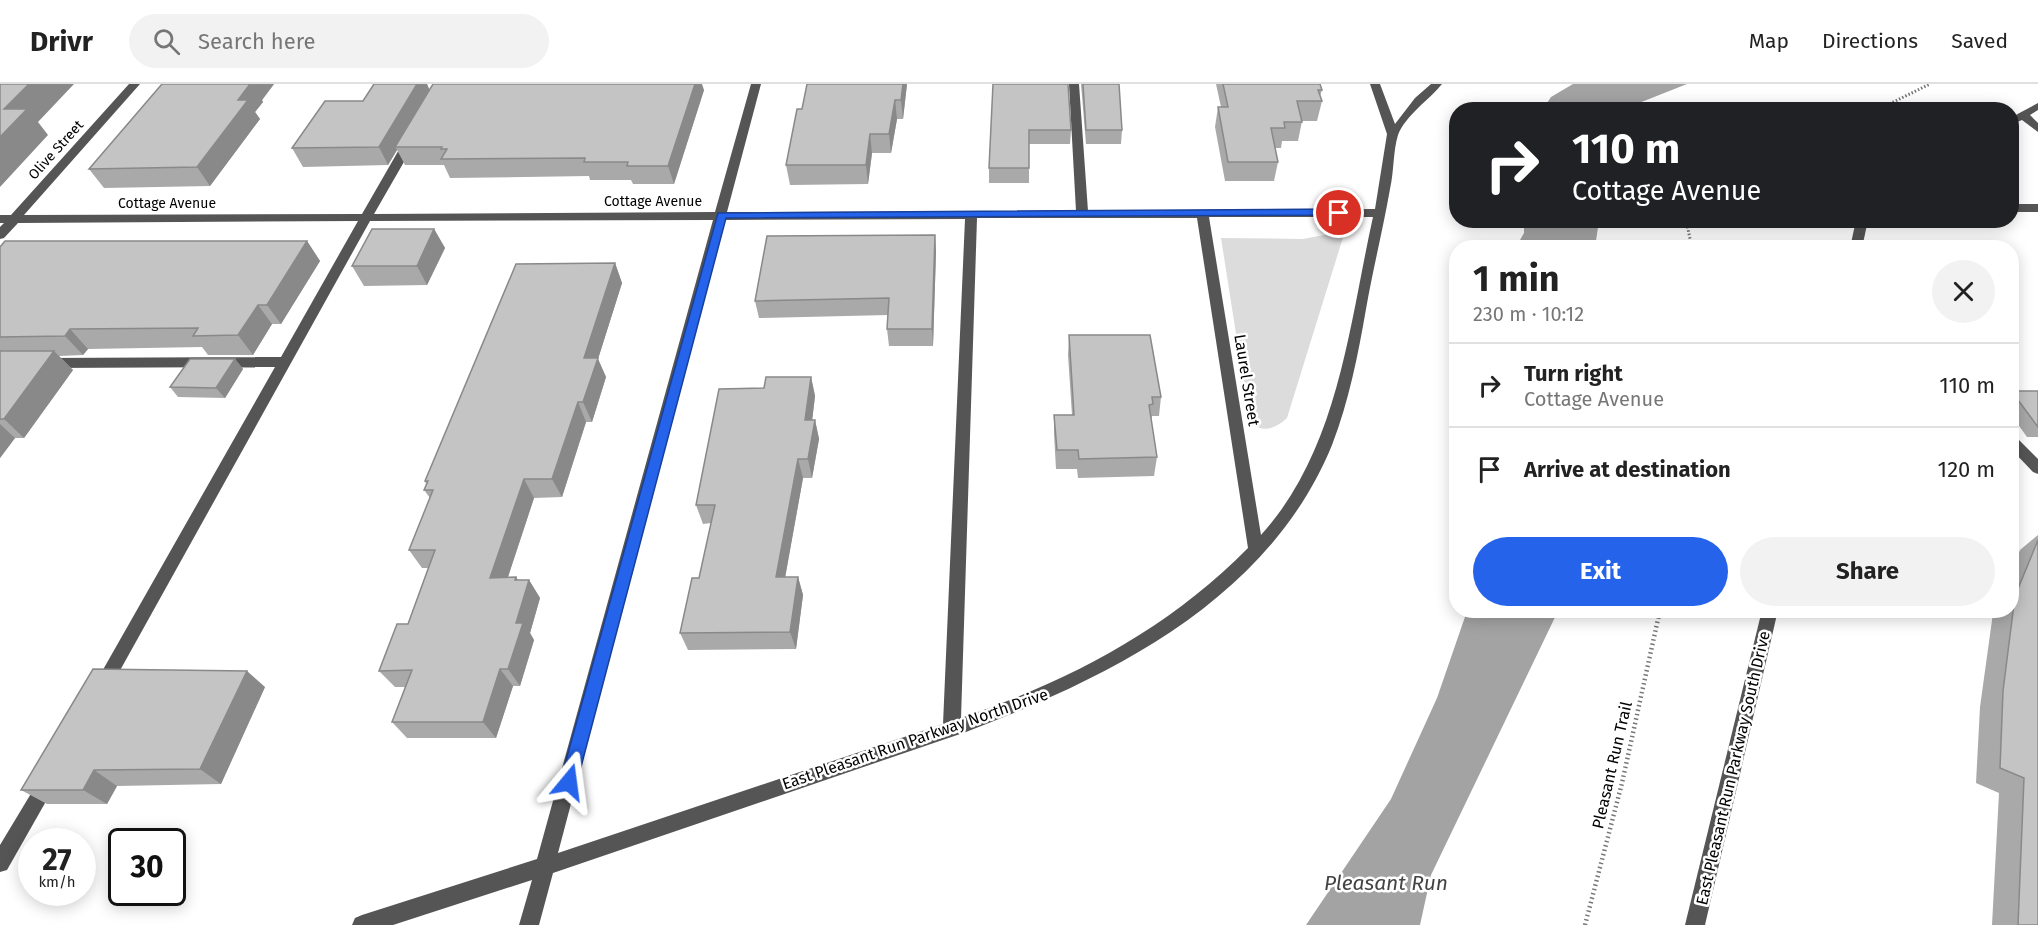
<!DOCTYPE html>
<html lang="en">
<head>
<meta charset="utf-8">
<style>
	:root { --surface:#fff; --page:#f2f2f2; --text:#222; --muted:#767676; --line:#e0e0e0; --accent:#2563eb }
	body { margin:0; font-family:"Fira Sans",sans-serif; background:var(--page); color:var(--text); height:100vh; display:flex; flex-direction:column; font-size:22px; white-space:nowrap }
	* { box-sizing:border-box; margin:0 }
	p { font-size:20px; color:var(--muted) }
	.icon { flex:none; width:33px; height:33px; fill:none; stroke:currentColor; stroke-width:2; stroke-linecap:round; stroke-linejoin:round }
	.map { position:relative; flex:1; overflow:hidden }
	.sheet { position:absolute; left:1449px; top:156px; width:570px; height:378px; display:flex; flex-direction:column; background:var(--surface); border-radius:24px; box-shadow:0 3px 15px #0003 }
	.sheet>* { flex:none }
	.banner { position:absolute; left:1449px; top:18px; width:570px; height:126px; border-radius:24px; box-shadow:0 3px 15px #0003; background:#202124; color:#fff; overflow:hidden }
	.speed { position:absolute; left:18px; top:744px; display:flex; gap:12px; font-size:30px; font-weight:700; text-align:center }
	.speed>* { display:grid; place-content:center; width:78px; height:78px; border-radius:50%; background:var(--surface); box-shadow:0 3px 15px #0003; line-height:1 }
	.speed small { font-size:15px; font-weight:400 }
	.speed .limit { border:3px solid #111; border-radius:9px; background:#fff; color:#111 }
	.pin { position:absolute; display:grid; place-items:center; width:51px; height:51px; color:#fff; margin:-26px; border:3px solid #fff; border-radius:50%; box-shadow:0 2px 6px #0007 }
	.me { position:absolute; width:66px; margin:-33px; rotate:16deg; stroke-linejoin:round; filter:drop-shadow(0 0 4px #0008) }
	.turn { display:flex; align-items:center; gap:21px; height:126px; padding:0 24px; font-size:27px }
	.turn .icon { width:78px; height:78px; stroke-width:2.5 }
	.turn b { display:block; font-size:42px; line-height:51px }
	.round { display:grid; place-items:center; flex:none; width:63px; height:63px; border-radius:32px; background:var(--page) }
	.overview { display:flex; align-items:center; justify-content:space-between; height:102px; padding:0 24px }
	h1 { font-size:36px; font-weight:700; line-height:45px }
	.action { display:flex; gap:12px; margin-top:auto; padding:12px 24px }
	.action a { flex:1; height:69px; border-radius:36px; background:var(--accent); color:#fff; font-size:24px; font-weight:700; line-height:69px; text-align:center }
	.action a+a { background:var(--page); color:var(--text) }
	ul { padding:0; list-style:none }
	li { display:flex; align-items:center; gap:18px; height:84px; padding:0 24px; border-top:2px solid var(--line) }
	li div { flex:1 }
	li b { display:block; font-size:22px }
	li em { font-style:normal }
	header { display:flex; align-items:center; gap:36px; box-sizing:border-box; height:84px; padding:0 30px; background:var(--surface); border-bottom:2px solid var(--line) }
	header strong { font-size:28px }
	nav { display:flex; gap:33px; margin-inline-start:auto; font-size:21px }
	.search { width:420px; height:54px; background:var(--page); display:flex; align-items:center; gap:15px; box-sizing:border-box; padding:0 21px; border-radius:33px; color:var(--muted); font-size:22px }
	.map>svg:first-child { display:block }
</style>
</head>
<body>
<header>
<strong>Drivr</strong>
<div class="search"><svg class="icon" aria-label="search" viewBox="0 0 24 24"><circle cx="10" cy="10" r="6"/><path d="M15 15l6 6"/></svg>Search here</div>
<nav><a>Map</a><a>Directions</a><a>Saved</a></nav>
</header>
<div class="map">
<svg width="2038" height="841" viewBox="0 0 2038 841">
	<rect width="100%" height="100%" fill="#fff"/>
	<path fill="#dcdcdc" d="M1345 147 1287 334C1275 345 1264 349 1250 339L1221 154 1303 155Z"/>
	<g fill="#a3a3a3">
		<path d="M1573 0H1687L1639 19 1635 25H1543L1551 13Z"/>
		<path d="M1524 137H1599L1595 163H1516L1524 149Z"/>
		<path d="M1467 527H1558L1431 791 1420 841H1306L1391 715 1437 614Z"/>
	</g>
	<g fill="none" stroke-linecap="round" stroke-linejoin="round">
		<g stroke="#777" stroke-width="3" stroke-dasharray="1.5 2" stroke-linecap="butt">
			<path d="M1877 26 1930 0"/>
			<path d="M1686 136 1692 164"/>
		</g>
		<path stroke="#777" stroke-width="4.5" stroke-dasharray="1.5 3" stroke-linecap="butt" d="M1585 841 1622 699 1660 526"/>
		<g fill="#555" fill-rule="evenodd">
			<path d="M129 0H140L24 131 362 130 404 57 410 54 416 57 374 130 715 128 751 0H761L727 128 1076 127 1069 0H1079L1088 127 1375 125 1387 50 1370 0H1380L1395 40 1415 14 1431 0H1442C1430 15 1405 32 1398 51 1393 67 1394 88 1390 105 1383 145 1373 185 1366 225 1358 271 1349 317 1332 361 1269 515 1113 592 966 648L553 789 539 841H519L532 796 393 841H352L355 834 362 831 537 775 713 136 370 137 108 608 102 611 96 608 94 603 96 598 275 283 46 284 39 279 46 274 281 273 358 137 18 139 4 154 0 155V143L4 139H0V131H11ZM1209 133H1373C1349 241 1339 365 1261 451ZM977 134H1197L1248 464C1167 546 1069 597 961 634ZM965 135 943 640 558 769 725 136Z"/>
			<path d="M2038 19V26L2030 31 2038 39V48L2022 36 2012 40V33Z"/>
			<rect x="2012" y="120" width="26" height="8"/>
			<path d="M1856 136H1868L1862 164H1850Z"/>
			<path d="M2012 353 2017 354 2038 375V390L2033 388 2012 366Z"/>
			<path d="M1762 526H1778L1705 841H1685Z"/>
			<path d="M47 691 53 693 56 699 53 705 7 786 0 788V761L41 693Z"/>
		</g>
	</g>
	<g fill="#a9a9a9">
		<path d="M162 0H274L262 16 263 18 255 28 260 35 210 102 104 104 89 85Z"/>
		<path d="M374 0H427L429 6H704L674 100H633L631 96H590L589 92 450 94 444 81H405L397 66 388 81 303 83 292 64 363 17Z"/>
		<path d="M907 0 903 35H897L891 69H872L868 100 790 101 786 81 802 25Z"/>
		<path d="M993 0 1071 46 1070 60H1029V99H989V84Z"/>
		<path d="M1081 0H1119L1122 46 1121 60H1086Z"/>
		<path d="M1216 0H1320L1322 6 1320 12 1322 17 1317 37H1302L1298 57H1282L1281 64H1275L1278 78 1274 97H1225L1215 43 1218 23H1221Z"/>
		<path d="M434 145 445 164 427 201 364 202 352 182Z"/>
		<path d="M935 151 936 168 933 262H889L887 245 888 231 759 234 755 217Z"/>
		<path d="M307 157 320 177 281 240H272L253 271H208L202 263 88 265 83 271 59 272 73 286 24 354H15L0 374V163Z"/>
		<path d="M615 179 622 199 598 275 606 293 592 338H586L562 413 534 414 508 493H516L518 496H529L540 514 530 549 534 556 520 602H513L496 654H407L392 638 405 603H395L379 587 408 540 428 484H422L409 466 430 414 424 406 426 400 425 397Z"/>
		<path d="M1069 251 1161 313 1159 332H1152L1151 337 1157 373 1154 392 1078 394 1077 385H1056L1054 350V331H1072L1068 271Z"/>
		<path d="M235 275 243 285 225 314 178 313 170 303Z"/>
		<path d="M811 293 815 312 812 336H815L819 355 812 394H803L785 493H798L803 511 796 565 688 566 680 549 699 494 711 439 703 440 696 421 764 304Z"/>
		<path d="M2012 307H2038V353H2027L2012 332Z"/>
		<path d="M2038 451V841H1992L1999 709 1976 699 1980 623 1993 529 1994 526H2012V486L2020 466Z"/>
		<path d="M265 603 221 700 117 702 107 720H47L21 706Z"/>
	</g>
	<g fill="#898989">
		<path d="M29 0H74L38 38 48 51 0 103V53L4 25Z"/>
		<path d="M250 0H274L262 16 263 18 255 28 260 35 210 102 197 83 238 16Z"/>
		<path d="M417 0H427L431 9 395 63 397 66 388 81 379 63Z"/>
		<path d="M695 0H702L704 6 674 100 668 82Z"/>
		<path d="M903 0H907L903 35 901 16Z"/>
		<path d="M895 16 897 35 891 69 889 50Z"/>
		<path d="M870 50 872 69 868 100 866 81Z"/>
		<path d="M434 145 445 164 427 201 417 182Z"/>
		<path d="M935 151 936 168 933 262 932 245Z"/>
		<path d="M307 157 320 177 281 240 267 221Z"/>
		<path d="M615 179 622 199 598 275 606 293 592 338 583 318 584 274Z"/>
		<path d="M258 221 272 240 253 271 238 251Z"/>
		<path d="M70 245 88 265 83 271 65 252Z"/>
		<path d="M54 267 73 286 24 354 4 335Z"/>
		<path d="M235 275 243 285 225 314 216 304Z"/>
		<path d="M811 293 815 312 810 355 805 336Z"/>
		<path d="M578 318 586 338 562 413 552 395Z"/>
		<path d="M815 336 819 355 812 394 808 375Z"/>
		<path d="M0 340 15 354 0 374Z"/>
		<path d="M798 375 803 394 782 511 776 493Z"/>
		<path d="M524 395 534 414 502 511 490 494Z"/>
		<path d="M516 493 525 508 529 496 540 514 530 549 534 556 520 602 508 585 516 539 515 496Z"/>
		<path d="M798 493 803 511 796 565 790 548Z"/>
		<path d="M500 585 513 602 496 654 483 638Z"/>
		<path d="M247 587 265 603 221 700 200 685Z"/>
		<path d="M94 686 117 702 107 720 83 706Z"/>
	</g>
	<g fill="#c4c4c4" stroke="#898989" stroke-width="1.5">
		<path d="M0 0H29L4 25H27L0 53Z"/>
		<path d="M162 0H250L238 16H248L197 83 89 85Z"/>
		<path d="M374 0H417L379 63 292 64 325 17H363Z"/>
		<path d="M433 0H695L668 82H627L628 78H584L585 74 441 75 447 65H441L442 63H395Z"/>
		<path d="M807 0H903L901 16H895L889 50H870L866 81H786L797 25H802Z"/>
		<path d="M993 0H1068L1071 46H1029V84H989Z"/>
		<path d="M1083 0H1119L1122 46H1086Z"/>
		<path d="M1223 0H1320L1322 6H1318L1322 17H1297L1302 38H1284L1285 44H1271L1278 78H1228L1218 23H1228Z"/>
		<path d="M372 145H434L417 182H352Z"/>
		<path d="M935 151 932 245H887L889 214 755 217 767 152Z"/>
		<path d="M5 157H307L267 221H258L238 251 193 252 198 244 70 245 65 252 0 253V163Z"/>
		<path d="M615 179 584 274H598L583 318H578L552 395H524L490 494 516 493 515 496H529L516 539H523L508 585H500L483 638H392L412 586 379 587 397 540H408L435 466H409L433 406H424L428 397H425L516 180Z"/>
		<path d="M1069 251H1150L1161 313H1152L1153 320 1149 321 1157 373 1079 375 1078 366H1057L1054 331H1074Z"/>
		<path d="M0 267H54L4 335H0Z"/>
		<path d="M190 275H235L216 304 170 303Z"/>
		<path d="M766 293H811L805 336H815L808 375H798L776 493H798L790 548 680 549 692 494H699L715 421H696L719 305 764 304Z"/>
		<path d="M2012 307H2038V343L2012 308Z"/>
		<path d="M2038 456V841H2018L2024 694 2000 684 2003 607 2015 512Z"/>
		<path d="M93 585 247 587 200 685 94 686 83 706H21Z"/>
	</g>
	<path fill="#2563eb" stroke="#184099" stroke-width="1.5" d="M1339 125 1344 129 1343 131 726 134 577 698 574 704 569 706 563 704 560 698 718 129Z"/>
	<g text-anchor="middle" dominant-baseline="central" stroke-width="5" stroke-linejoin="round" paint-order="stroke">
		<g font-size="14" fill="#000" stroke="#fff">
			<text transform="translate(56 66) rotate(-48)">Olive Street</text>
			<text x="653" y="117">Cottage Avenue</text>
			<text x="167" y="119">Cottage Avenue</text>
		</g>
		<g font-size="16" fill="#000" stroke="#fff">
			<text transform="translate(1247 296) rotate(81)">Laurel Street</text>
			<text transform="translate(915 655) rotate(-19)">East Pleasant Run Parkway North Drive</text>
			<text transform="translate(1612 681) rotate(-77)">Pleasant Run Trail</text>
			<text transform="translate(1733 684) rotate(-77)">East Pleasant Run Parkway South Drive</text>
		</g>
		<g font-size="21" font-style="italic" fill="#444" stroke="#fff">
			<text x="1386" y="799">Pleasant Run</text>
		</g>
	</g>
</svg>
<div class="speed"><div>27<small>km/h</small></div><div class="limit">30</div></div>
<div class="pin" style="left:1339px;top:129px;background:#d93025"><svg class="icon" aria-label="arrive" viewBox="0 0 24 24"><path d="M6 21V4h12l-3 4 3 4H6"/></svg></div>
<svg class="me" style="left:569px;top:698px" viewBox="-20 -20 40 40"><path d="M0-17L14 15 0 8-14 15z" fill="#2563eb" stroke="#fff" stroke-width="4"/></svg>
<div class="banner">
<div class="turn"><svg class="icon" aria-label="right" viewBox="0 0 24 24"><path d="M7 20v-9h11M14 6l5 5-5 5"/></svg><div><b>110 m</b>Cottage Avenue</div></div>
</div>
<section class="sheet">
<div class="overview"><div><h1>1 min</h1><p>230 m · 10:12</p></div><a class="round"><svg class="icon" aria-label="close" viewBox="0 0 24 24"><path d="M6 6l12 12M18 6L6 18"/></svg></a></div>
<ul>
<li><svg class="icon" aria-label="right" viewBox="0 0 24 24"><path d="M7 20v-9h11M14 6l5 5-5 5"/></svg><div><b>Turn right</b><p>Cottage Avenue</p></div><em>110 m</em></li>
<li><svg class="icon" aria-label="arrive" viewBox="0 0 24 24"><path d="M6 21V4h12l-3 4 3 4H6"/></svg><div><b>Arrive at destination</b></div><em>120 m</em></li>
</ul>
<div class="action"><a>Exit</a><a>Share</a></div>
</section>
</div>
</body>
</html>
